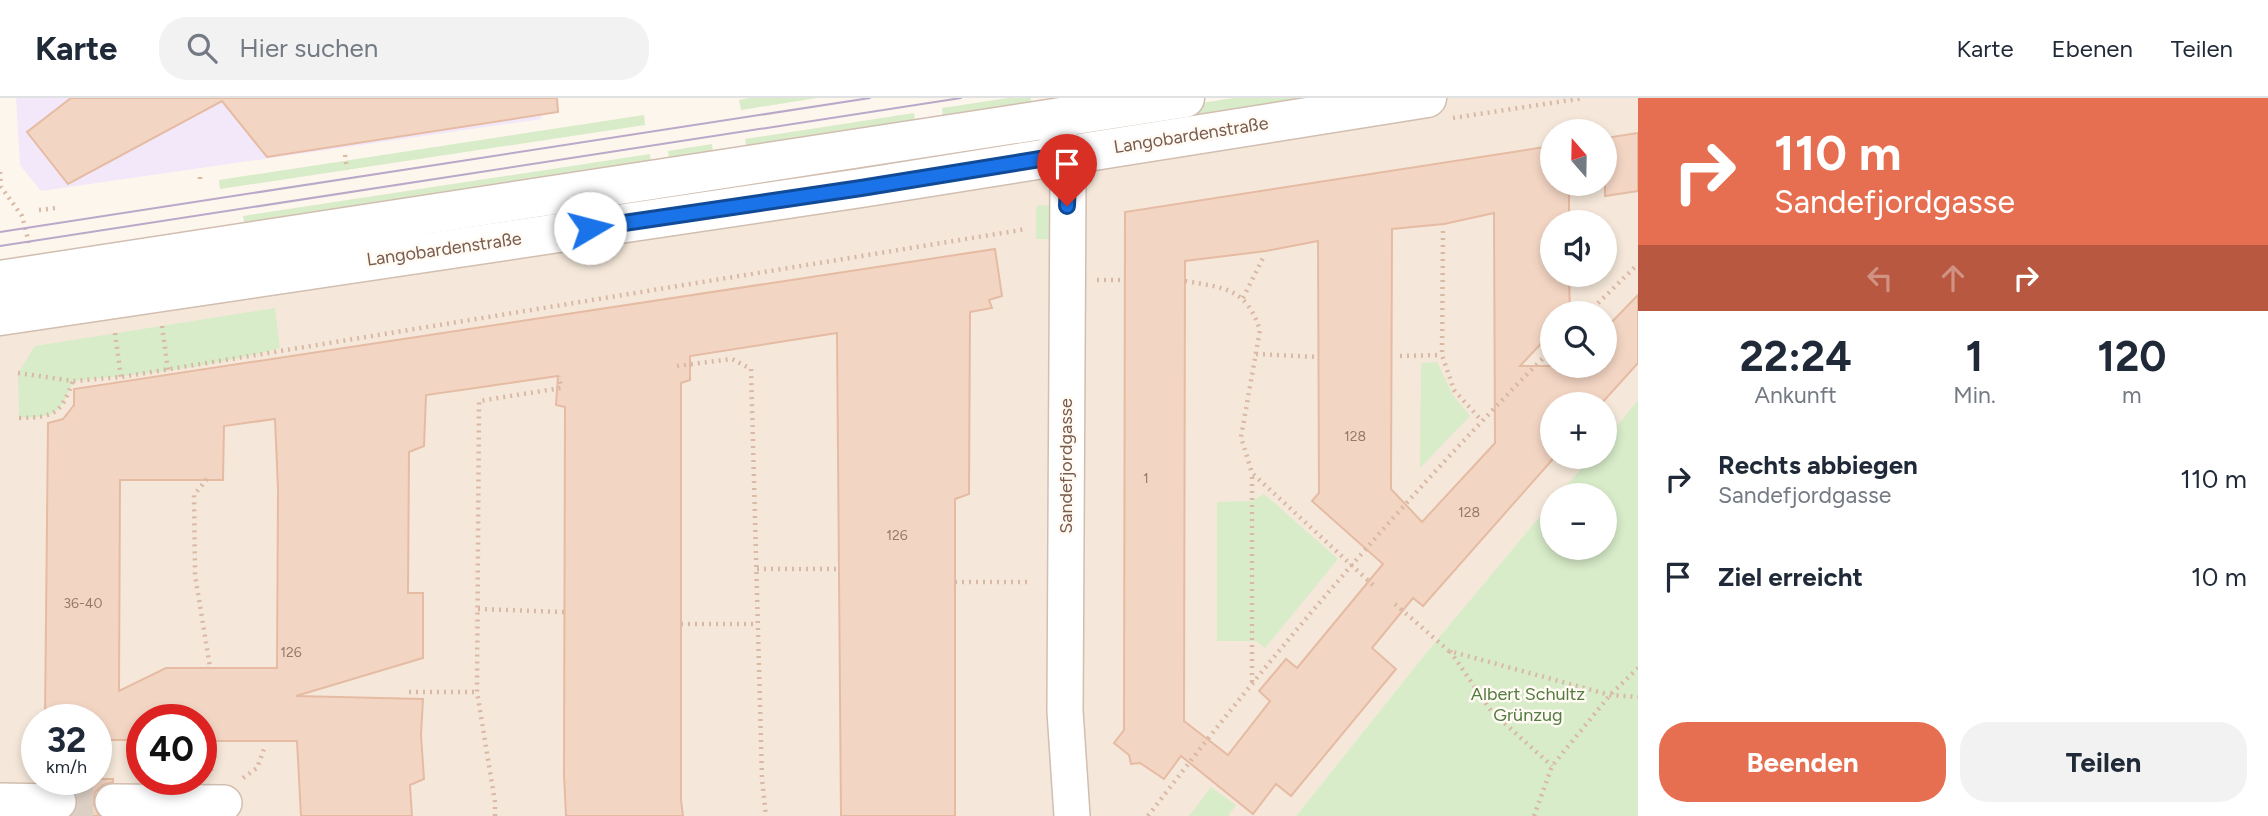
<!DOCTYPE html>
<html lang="de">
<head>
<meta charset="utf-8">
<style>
	:root { --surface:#fff; --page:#f2f2f3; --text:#1f2937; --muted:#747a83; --line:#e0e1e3; --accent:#e76f51 }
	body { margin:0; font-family:Figtree,sans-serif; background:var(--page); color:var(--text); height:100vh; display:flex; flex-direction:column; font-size:26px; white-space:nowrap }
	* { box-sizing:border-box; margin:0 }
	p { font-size:23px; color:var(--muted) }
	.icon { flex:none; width:38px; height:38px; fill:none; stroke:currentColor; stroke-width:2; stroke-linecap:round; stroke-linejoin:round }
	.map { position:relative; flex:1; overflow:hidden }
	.drawer { display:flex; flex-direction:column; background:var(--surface); width:630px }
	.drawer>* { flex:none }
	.banner { background:#e76f51; color:#fff; overflow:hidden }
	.needle { width:46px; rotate:340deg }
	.fabs { position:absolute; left:1540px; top:21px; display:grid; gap:14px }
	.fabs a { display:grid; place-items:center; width:77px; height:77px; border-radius:50%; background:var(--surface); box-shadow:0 4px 10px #0003; font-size:35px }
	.speed { position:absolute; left:21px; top:606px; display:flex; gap:14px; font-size:35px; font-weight:700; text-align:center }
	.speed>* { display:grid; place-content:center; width:91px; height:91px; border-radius:50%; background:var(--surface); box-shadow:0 4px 10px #0003; line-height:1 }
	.speed small { font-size:18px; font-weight:400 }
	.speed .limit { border:10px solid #d22; background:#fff; color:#111 }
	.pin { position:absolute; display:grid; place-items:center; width:60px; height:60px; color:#fff; margin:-72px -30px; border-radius:50% 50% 50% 0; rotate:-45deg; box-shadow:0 0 7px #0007 }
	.pin .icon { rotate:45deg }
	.me { position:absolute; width:77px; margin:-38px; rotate:82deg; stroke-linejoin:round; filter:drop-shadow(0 0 5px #0008) }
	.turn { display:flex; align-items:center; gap:24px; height:147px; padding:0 21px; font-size:32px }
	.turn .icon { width:91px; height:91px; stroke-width:2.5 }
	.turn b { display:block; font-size:49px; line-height:60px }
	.lanes { display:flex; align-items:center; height:66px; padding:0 21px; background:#0003; justify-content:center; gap:35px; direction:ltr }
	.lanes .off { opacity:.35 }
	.eta { display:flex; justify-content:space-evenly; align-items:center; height:119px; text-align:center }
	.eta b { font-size:42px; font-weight:700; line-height:49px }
	.primary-button { display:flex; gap:14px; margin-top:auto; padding:14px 21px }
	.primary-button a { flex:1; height:80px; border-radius:28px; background:var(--accent); color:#fff; font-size:28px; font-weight:700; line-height:80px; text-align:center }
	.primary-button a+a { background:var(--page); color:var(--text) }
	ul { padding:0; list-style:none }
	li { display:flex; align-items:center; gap:21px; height:98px; padding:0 21px }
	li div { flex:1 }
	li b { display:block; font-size:26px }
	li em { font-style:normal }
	header { display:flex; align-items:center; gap:42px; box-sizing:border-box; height:98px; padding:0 35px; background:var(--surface); border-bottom:2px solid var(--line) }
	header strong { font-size:33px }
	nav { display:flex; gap:38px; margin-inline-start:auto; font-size:24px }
	.search { width:490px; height:63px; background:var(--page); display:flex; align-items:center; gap:18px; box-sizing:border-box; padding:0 24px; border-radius:28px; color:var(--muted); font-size:26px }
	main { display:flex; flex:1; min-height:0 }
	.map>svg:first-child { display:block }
</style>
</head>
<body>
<header>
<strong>Karte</strong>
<div class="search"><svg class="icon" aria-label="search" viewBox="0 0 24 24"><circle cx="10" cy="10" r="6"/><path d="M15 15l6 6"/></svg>Hier suchen</div>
<nav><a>Karte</a><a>Ebenen</a><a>Teilen</a></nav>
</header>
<main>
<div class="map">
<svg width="1638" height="718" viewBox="0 0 1638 718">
	<rect width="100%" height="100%" fill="#fdf6ec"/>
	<path fill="#f5e8da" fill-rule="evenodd" d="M1421 0H1638V302L1605 342V306H1552V359H1591L1558 397H1552V405L1426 555 1296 718H0V218ZM1552 33H1605V86H1552ZM1552 124H1605V177H1552ZM1552 215H1605V268H1552ZM37 621H96V681H37ZM142 621H201V681H142Z"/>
	<path fill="#f3e8fa" d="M16 0H537L542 21 41 93 20 67Z"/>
	<g fill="#d8ecc9">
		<path d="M749 0H817L741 12 739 2Z"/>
		<path d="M1008 0H1031V7L944 28 942 10Z"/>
		<path d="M1234 0H1368L1132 36 1129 16Z"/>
		<path d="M914 15 915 23 748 58 745 41Z"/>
		<path d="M644 17 645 27 220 91 219 82Z"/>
		<path d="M712 46 714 63 670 70 668 53Z"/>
		<path d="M650 56 652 72 245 129 243 118Z"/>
		<path d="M1039 107 1055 108 1052 141H1036V110Z"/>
		<path d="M275 210 280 250C213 269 142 277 73 283 59 317 56 319 19 320L18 275 35 248Z"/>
		<path d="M1437 264 1453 297 1470 318 1420 370 1421 265Z"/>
		<path d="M1638 302V718H1296L1426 555 1552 404V450H1605V397H1558L1591 359H1605V342Z"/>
		<path d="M1264 396 1338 461 1265 550 1256 543H1217V404L1252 403Z"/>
		<path d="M1211 689 1236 707 1228 718H1189Z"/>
	</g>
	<g fill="#f3d5c3" stroke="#e6bba3" stroke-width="2" fill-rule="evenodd">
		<path d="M71 0H557L558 14 267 59 222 3 68 86 27 34Z"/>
		<path d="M1638 35V93L1605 98V40Z"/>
		<path d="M1552 48V86H1569V124H1552V177H1569L1570 215H1552V234L1520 268H1605V231L1638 197V265L1601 306H1552V362L1423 508 1413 500 1372 550 1396 571 1291 698 1276 686 1253 716 1181 658 1164 681 1140 665 1131 666 1129 657 1114 645 1124 632 1125 114ZM1494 115 1495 345 1422 424 1391 391 1392 131 1444 126ZM1318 143 1319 395 1312 403 1383 466 1297 570 1286 561 1259 593 1270 603 1228 657 1184 623 1185 163 1266 153Z"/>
		<path d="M995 151 1002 198 989 202 992 210 970 214 969 396 955 401V718H841L837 235 690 258V282L681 285V702L683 718H566L564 677 565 309 556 307 558 278 426 297 424 348 409 354 408 495H423V560L296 598 423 601 421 637 424 681 410 687 412 718H301L297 643H201V621H142V642H96V621H45L48 325 63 321 74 307V291ZM275 321 278 391 277 570H166L119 593 120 382H223L224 328Z"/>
		<path d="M59 681H113V684L103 687 95 694 93 704 99 718H72L78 705 76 695 69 687 59 684Z"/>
	</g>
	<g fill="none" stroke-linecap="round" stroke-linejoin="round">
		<path stroke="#dcd0c4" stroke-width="35" stroke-dasharray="35 18" stroke-linecap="butt" d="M58 704H113"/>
		<g stroke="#d1beb0" stroke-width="38">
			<g id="minor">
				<path d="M1055 31 1065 57 1068 82 1065 613 1072 718"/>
				<path d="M0 703 58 704"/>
				<path d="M113 704 224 705"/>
			</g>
		</g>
		<g stroke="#d1beb0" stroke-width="41">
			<g id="tertiary">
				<path d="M0 182 1185 0"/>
				<path d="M0 218 861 90 1427 0"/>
			</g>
		</g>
		<g stroke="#d9b8a5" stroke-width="4.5" stroke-dasharray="2 5" stroke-linecap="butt">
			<path d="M1453 20 1584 0"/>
			<path d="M345 57 347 71"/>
			<path d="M0 74 1 89 22 118 29 145"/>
			<path d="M200 79V84"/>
			<path d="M39 112 56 110"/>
			<path d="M1443 133 1442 257 1454 292 1481 322"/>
			<path d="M1097 182H1124"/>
			<path d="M1185 183C1225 190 1246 190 1260 232L1241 339 1252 375 1373 487"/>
			<path d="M1243 200 1264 158"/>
			<path d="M1588 215 1638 166"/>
			<path d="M162 228 168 272"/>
			<path d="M115 235 121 279"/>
			<path d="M1256 256 1317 259"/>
			<path d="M1400 258 1442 257"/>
			<path d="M677 268 732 261 751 271 762 681 766 718"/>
			<path d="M18 275 73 283 121 279 1027 131"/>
			<path d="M19 320C55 319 60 317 73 283"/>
			<path d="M207 381 194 397 195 477 210 569"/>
			<path d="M757 471H839"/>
			<path d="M955 484H1029"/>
			<path d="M1395 506 1449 553 1610 597 1638 599"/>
			<path d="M478 511 564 514"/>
			<path d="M681 526H758"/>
			<path d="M1450 553 1492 614 1552 668"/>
			<path d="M1252 584V376"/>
			<path d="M409 594H477"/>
			<path d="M211 643V673"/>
			<path d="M243 680 257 670 264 651"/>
			<path d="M495 718V704L477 594 479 303 561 290 559 278"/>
			<path d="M1148 718C1273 554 1407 397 1552 251"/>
			<path d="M1534 718 1552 668 1610 597 1638 570"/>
		</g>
		<use href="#minor" stroke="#fff" stroke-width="35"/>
		<use href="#tertiary" stroke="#fff" stroke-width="38"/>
		<g stroke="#b9a8c9" stroke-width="2">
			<path d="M0 134 870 0"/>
			<path d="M0 148 961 0"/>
		</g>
	</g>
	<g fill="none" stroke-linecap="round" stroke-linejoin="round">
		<g stroke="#114b97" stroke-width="18">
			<path id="route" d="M590 130 861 90 1065 57 1068 82 1067 108"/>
		</g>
		<use href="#route" stroke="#1a73e8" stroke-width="12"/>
	</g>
	<g text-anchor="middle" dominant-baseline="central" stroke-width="5" stroke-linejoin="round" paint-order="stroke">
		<g font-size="14" fill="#987a6a">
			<text x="1355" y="338">128</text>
			<text x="1146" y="380">1</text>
			<text x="1469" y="414">128</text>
			<text x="897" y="437">126</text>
			<text x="83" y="505">36-40</text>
			<text x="291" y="554">126</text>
		</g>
		<g font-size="18" fill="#7a5c4d" stroke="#fffaf3">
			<text transform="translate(1191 37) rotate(-9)">Langobardenstraße</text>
			<text transform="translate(444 151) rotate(-8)">Langobardenstraße</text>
			<text transform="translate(1066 368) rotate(-90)">Sandefjordgasse</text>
		</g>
		<g font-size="18" fill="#537a41" stroke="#fffaf3">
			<text x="1528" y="596">Albert Schultz<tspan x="1528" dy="21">Grünzug</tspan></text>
		</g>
	</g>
</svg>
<div class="fabs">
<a><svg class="needle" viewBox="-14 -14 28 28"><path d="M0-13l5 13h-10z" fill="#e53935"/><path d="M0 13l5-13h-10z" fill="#747a83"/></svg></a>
<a><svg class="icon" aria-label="sound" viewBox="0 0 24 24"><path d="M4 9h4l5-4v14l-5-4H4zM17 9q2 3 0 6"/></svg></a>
<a><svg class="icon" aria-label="search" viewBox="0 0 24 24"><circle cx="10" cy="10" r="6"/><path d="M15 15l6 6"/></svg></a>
<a>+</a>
<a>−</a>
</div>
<div class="speed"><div>32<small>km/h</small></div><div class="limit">40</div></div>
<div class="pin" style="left:1067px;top:108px;background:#d93025"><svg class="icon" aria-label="arrive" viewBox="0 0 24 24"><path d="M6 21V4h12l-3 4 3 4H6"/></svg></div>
<svg class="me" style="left:590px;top:130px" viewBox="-20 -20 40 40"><circle r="19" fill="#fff"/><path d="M0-13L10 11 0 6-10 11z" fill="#1a73e8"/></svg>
</div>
<section class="drawer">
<div class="banner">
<div class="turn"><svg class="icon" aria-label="right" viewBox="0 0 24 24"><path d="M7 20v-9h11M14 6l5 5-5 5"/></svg><div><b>110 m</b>Sandefjordgasse</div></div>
<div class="lanes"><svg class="icon off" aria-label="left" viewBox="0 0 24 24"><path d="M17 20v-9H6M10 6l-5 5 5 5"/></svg><svg class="icon off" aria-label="ahead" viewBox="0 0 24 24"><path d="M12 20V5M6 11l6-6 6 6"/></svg><svg class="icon" aria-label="right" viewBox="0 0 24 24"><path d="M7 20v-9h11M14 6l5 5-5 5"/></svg></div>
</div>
<div class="eta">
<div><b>22:24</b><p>Ankunft</p></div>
<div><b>1</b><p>Min.</p></div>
<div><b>120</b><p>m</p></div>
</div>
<ul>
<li><svg class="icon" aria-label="right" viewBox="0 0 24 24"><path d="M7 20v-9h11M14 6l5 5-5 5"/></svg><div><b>Rechts abbiegen</b><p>Sandefjordgasse</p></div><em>110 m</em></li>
<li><svg class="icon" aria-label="arrive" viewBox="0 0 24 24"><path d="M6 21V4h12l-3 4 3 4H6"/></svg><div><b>Ziel erreicht</b></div><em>10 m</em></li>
</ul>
<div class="primary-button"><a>Beenden</a><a>Teilen</a></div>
</section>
</main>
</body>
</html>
